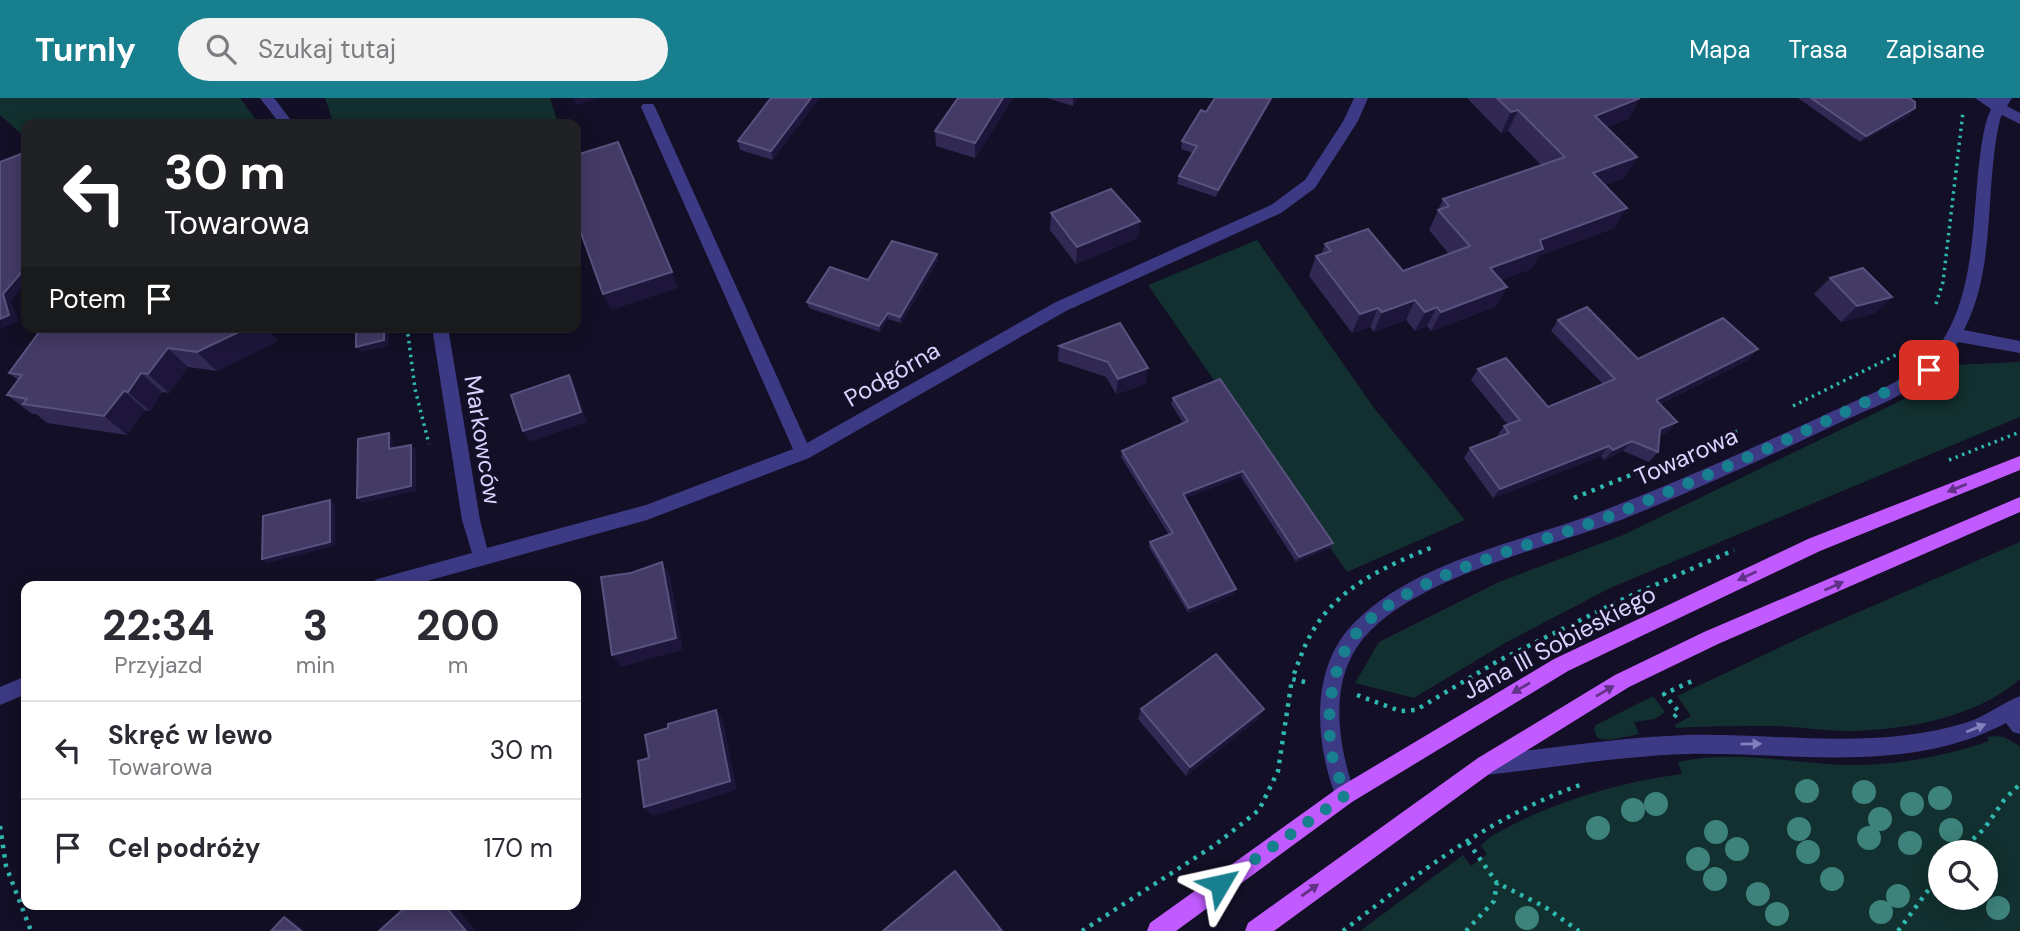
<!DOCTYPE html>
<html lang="pl">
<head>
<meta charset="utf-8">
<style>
	:root { --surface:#fff; --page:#f2f2f3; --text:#2b2b33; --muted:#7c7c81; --line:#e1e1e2; --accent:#187f8f }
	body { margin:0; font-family:"DM Sans",sans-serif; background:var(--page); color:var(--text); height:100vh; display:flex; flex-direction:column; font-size:26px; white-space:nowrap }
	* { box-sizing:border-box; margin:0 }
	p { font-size:23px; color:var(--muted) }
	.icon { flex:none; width:38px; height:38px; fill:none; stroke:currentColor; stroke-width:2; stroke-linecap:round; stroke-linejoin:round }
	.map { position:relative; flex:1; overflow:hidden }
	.side { position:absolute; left:21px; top:483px; width:560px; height:329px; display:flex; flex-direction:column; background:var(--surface); border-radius:14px; box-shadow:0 4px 18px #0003 }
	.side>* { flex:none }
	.banner { position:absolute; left:21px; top:21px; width:560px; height:214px; border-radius:14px; box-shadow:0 4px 18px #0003; background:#202124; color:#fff; overflow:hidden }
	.fabs { position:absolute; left:1928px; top:742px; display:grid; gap:14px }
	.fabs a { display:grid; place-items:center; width:70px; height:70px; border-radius:50%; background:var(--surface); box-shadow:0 4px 18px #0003; font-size:35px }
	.pin { position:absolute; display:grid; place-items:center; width:60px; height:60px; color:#fff; margin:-30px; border-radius:14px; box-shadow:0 4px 10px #0006 }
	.me { position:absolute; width:77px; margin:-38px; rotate:54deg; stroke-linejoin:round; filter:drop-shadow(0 0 5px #0008) }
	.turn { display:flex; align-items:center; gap:24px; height:147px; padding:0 28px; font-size:32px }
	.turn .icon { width:91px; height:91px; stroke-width:2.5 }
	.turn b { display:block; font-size:49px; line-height:60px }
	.then { display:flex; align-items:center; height:66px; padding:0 28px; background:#0003; gap:14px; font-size:26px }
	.eta { display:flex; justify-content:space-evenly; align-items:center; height:119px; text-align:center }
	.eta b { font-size:42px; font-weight:800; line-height:49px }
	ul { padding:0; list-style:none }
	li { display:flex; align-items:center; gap:21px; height:98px; padding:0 28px; border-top:2px solid var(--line) }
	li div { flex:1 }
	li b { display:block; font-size:26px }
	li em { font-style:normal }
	header { display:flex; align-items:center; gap:42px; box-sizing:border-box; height:98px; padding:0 35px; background:var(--accent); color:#fff }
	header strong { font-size:33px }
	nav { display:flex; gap:38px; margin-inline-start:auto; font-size:24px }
	.search { width:490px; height:63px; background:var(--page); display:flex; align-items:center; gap:18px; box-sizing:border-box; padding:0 24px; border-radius:38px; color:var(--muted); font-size:26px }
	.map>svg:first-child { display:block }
</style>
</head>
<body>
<header>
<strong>Turnly</strong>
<div class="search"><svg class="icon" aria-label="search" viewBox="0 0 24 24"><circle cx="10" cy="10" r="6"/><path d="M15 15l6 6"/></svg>Szukaj tutaj</div>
<nav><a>Mapa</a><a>Trasa</a><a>Zapisane</a></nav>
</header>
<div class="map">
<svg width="2020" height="833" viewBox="0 0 2020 833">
	<rect width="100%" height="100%" fill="#130f26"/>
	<g fill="#12302f" fill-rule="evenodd">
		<path d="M0 0H240L259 26H26V40L0 17Z"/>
		<path d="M325 0H550L558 26H334Z"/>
		<path d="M1257 142 1374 310 1465 422 1347 474 1148 187Z"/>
		<path d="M2020 264V319L1610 490 1505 545 1414 600 1355 585 1379 544 1499 484 1623 437 1896 305 1941 282 1954 267Z"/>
		<path d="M2020 444V581C1975 620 1906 632 1848 633 1825 633 1801 629 1778 628 1744 628 1710 628 1676 630L1675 627 1691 618 1677 598 1808 536Z"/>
		<path d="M1653 598 1665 614 1655 621 1634 624 1639 636 1610 642 1597 640 1594 631 1596 627Z"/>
		<path d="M1994 638 2004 639 2020 648V833H1360L1463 757 1471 768 1487 756 1481 748C1488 738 1502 733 1512 727 1565 700 1623 684 1682 676L1678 664C1726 653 1778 662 1827 666 1883 670 1936 661 1989 643L1987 639ZM1941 754H1986V800H1941Z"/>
	</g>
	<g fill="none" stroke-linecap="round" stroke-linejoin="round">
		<g stroke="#2fb8b0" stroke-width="3.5" stroke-dasharray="2.5 4.5" stroke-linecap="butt">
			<path d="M1936 206 1943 184 1963 14"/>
			<path d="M407 229 415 291 429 346"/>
			<path d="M1793 308 1906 252 1912 246"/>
			<path d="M1949 362 2020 334"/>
			<path d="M1644 371 1740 332"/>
		</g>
		<g stroke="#2fb8b0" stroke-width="4.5" stroke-dasharray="3.5 6" stroke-linecap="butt">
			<path d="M1574 400 1648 370"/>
			<path d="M1305 584 1292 581C1298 566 1303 550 1311 536 1337 489 1386 468 1433 449"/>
			<path d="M1357 597 1400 613 1416 612 1498 563 1619 503 1734 452"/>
			<path d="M1674 619 1679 614 1664 596 1692 583"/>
			<path d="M0 728 6 768 31 833"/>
			<path d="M1468 744 1497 785 1545 809 1579 833"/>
			<path d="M1959 754 1984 731 2004 702 2020 686"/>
			<path d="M1082 833 1215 747 1259 712 1278 673 1292 581"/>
			<path d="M1343 833C1418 775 1493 717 1583 686"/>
			<path d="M1466 833 1494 803 1497 785"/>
			<path d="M1898 833 1941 775"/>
		</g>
		<g fill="#3d3a85" fill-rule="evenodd">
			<path d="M260 0H274L294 26H280Z"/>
			<path d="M1354 0H1368L1358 23 1315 90 1281 115 1066 213 809 360 647 422 409 488H372L375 482 381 480 472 455 462 422 432 229H448L480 422 487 450 646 407 793 351 641 9 643 6H653L655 9 807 345 1054 205 1271 107 1305 82 1344 22Z"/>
			<path d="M1975 0H2012L2007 8 2020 15V26L2002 17 2000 21C1984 90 1997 168 1964 232L2020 243V255L1958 244C1936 287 1885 304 1843 323 1770 358 1696 392 1621 422 1546 451 1403 481 1357 549 1328 593 1340 651 1355 697L1352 704 1345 707 1338 704C1315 649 1308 570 1355 524 1418 461 1527 443 1607 411 1678 384 1748 352 1818 320 1843 308 1906 283 1924 265 1973 219 1972 137 1978 75 1981 53 1982 31 1991 11Z"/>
			<path d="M26 578V596L0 607V589Z"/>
			<path d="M2020 598V636L2013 634 2006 625C1908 677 1794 654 1687 656 1620 658 1552 670 1485 677L1478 674 1475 667 1478 660 1485 657C1552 651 1620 639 1687 637 1780 635 1877 653 1968 624 1986 618 2002 605 2020 598Z"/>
		</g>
		<g fill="#c25bff" fill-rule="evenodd">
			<path d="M2020 358V372L1820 453 1568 573 1352 704 1176 833H1147L1150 825 1338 690 1554 561 1808 441Z"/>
			<path d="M2020 399V414L1718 546 1629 589 1492 674 1274 833H1245L1248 825 1478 660 1615 577 1704 534Z"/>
		</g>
	</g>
	<g fill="#3d827b">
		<circle cx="1807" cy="693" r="12"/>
		<circle cx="1864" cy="694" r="12"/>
		<circle cx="1940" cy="700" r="12"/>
		<circle cx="1656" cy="706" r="12"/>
		<circle cx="1912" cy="706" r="12"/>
		<circle cx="1633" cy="712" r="12"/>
		<circle cx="1880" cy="721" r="12"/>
		<circle cx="1598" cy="730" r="12"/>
		<circle cx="1799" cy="731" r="12"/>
		<circle cx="1951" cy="732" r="12"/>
		<circle cx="1716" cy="734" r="12"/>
		<circle cx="1869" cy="740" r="12"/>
		<circle cx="1910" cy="745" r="12"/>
		<circle cx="1737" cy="751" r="12"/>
		<circle cx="1808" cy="754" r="12"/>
		<circle cx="1698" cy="761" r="12"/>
		<circle cx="1715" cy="781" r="12"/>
		<circle cx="1832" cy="781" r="12"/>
		<circle cx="1758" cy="796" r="12"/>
		<circle cx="1898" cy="798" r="12"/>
		<circle cx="1998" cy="810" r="12"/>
		<circle cx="1881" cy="814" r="12"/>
		<circle cx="1777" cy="816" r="12"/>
		<circle cx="1527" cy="820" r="12"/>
	</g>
	<g fill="#312854">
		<path d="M771 0 773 62 740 52 738 43Z"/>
		<path d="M1013 0 975 60 936 48 935 33Z"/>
		<path d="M1047 0H1078L1073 8Z"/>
		<path d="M1215 0H1273L1216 99 1177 86 1179 78 1193 55 1181 51 1182 43 1206 14Z"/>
		<path d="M1467 0H1640L1628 21 1607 29 1637 59 1624 80 1604 87 1614 130 1539 158 1531 171 1501 182 1507 189 1495 209 1431 233 1427 228 1415 233 1406 222 1374 234 1370 229 1352 235 1309 178 1316 158 1321 157 1325 146 1403 173 1449 156 1429 132 1443 101 1541 67 1508 33 1501 35Z"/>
		<path d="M1798 0H1909L1910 17 1860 44Z"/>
		<path d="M1051 115 1140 123 1138 140 1076 166 1050 132Z"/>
		<path d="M937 156 938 162 901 225 888 221 880 234 809 210 807 204Z"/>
		<path d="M1830 180 1892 199 1875 215 1841 224 1814 196Z"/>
		<path d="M1558 222 1638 261 1758 251 1748 262 1660 306 1677 324 1668 334 1660 337 1658 354 1649 364 1623 353 1604 362 1601 358 1493 400 1464 360 1470 350 1498 340 1497 338 1504 328 1508 327 1471 282 1478 271 1548 309 1603 286 1551 233Z"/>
		<path d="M1120 225 1146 286 1116 296 1106 279 1058 263 1059 248Z"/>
		<path d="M43 229H266L278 243 217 273 188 269 169 295 162 294 150 313 145 312 127 337 47 325 36 316H32L7 297 18 282 9 275Z"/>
		<path d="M1173 300 1333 445 1330 450 1296 464 1241 379 1185 400 1236 491 1234 496 1188 515 1149 449 1150 444 1169 437 1121 359 1122 353 1183 325 1171 306Z"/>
		<path d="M1141 611 1258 621 1186 678 1138 621Z"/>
	</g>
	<g fill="#1d163a">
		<path d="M573 0H599L576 7Z"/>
		<path d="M811 0H820L773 62 771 53Z"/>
		<path d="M1003 0H1013L975 60V45Z"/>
		<path d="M1073 0H1078L1073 8Z"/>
		<path d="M1271 0H1273L1216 99 1218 92Z"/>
		<path d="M1640 0 1628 21 1583 39 1595 18Z"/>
		<path d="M1915 10 1910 17 1860 44 1866 38Z"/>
		<path d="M1518 12 1508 33 1501 35 1511 14Z"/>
		<path d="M1637 59 1624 80 1580 96 1593 75Z"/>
		<path d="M1627 110 1614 130 1539 158 1531 171 1480 190 1490 170 1540 142Z"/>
		<path d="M1140 123 1138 140 1076 166 1077 149Z"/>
		<path d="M937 156 938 162 901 225 900 219Z"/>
		<path d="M26 169V185L11 203 18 223 0 231 3 196Z"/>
		<path d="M672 174 678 190 611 212 603 196Z"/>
		<path d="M1507 189 1495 209 1431 233 1441 214Z"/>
		<path d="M1892 199 1875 215 1841 224 1857 208Z"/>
		<path d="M1415 202 1406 222 1374 234 1382 214Z"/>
		<path d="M1437 209 1427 228 1415 233 1425 214Z"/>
		<path d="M1378 210 1370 229 1352 235 1360 216Z"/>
		<path d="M888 215V221L880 234 879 228Z"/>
		<path d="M249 229H266L278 243 217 273 197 254Z"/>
		<path d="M384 229H389V248L361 254 356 249Z"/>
		<path d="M168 250 188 269 169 295 148 276Z"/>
		<path d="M1758 251 1748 262 1648 312 1656 302Z"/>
		<path d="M1148 270 1146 286 1116 296 1118 281Z"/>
		<path d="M141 275 162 294 150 313 128 294Z"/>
		<path d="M569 277 575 288 587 324 530 344 523 333Z"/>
		<path d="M124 293 145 312 127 337 104 318Z"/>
		<path d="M1677 324 1668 334 1651 341 1660 331Z"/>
		<path d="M389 335 393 340V357L389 351Z"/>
		<path d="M1632 343 1623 353 1604 362 1613 352Z"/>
		<path d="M411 347 416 352V393L362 405 357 400Z"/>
		<path d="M1609 348 1601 358 1493 400 1500 391Z"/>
		<path d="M1243 373 1241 379 1181 402 1183 396Z"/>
		<path d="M330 402 335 407V448L268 465 262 461Z"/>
		<path d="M1333 445 1330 450 1296 464 1299 459Z"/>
		<path d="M662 464 670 477 683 552 621 569 612 557Z"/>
		<path d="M1236 491 1234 496 1188 515 1189 510Z"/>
		<path d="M1264 611 1258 621 1186 678 1190 669Z"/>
		<path d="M716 612 723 622 737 692 653 718 644 709Z"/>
		<path d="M444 807H454L476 833H466Z"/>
		<path d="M284 819 290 821 305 833H301Z"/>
	</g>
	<g fill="#433a66" stroke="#5a527e" stroke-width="2">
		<path d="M771 0H811L771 53 738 43Z"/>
		<path d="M958 0H1003L975 45 935 33Z"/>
		<path d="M1215 0H1271L1218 92 1179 78 1197 48 1182 43 1201 12 1206 14Z"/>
		<path d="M1497 0H1640L1595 18 1637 59 1593 75 1627 110 1540 142 1543 151 1490 170 1507 189 1441 214 1437 209 1425 214 1415 202 1382 214 1378 210 1360 216 1316 158 1331 153 1325 146 1368 131 1403 173 1470 148 1438 112 1449 108 1443 101 1565 59 1518 12 1511 14Z"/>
		<path d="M1811 0H1909L1915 4V10L1866 38Z"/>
		<path d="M618 44 672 174 603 196 576 121V57Z"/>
		<path d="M26 54V169L3 196 9 217 0 221V64Z"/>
		<path d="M1111 91 1140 123 1077 149 1051 115Z"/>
		<path d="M892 143 937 156 900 219 888 215 879 228 807 204 830 169 868 182Z"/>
		<path d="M1863 170 1892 199 1857 208 1830 180Z"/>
		<path d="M1587 209 1638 261 1723 220 1758 251 1656 302 1677 324 1660 331 1658 354 1632 343 1613 352 1609 348 1500 391 1470 350 1509 335 1504 328 1520 322 1478 271 1506 260 1548 309 1615 281 1558 222Z"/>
		<path d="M1120 225 1148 270 1118 281 1108 264 1059 248Z"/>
		<path d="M43 229H249L197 254 168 250 148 276 141 275 128 294 124 293 104 318 23 306 27 301 7 297 22 277 9 275Z"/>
		<path d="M356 229H384V242L356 249Z"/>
		<path d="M569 277 581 314 523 333 511 297Z"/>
		<path d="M1220 281 1333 445 1299 459 1243 373 1183 396 1236 491 1189 510 1150 444 1173 435 1122 353 1188 323 1173 300Z"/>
		<path d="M389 335V351L411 347V388L357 400 358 341Z"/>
		<path d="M330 402V444L262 461 263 418Z"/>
		<path d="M662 464 676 540 612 557 601 479 631 475Z"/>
		<path d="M1216 556 1264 611 1190 669 1141 611Z"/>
		<path d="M716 612 730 683 644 709 638 663 649 660 645 637 668 630V626Z"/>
		<path d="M955 773 1002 833H883Z"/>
		<path d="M408 807H444L466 833H379Z"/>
		<path d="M284 819 301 833H271Z"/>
	</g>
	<defs><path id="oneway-solid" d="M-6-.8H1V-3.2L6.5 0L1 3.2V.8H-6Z" transform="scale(1.75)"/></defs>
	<g fill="#623188">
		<use href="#oneway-solid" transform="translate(1957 390) rotate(158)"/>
		<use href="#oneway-solid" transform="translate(1747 478) rotate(155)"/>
		<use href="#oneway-solid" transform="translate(1834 488) rotate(-24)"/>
		<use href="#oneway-solid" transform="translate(1521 590) rotate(150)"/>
		<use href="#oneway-solid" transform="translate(1605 593) rotate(-31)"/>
		<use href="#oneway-solid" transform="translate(1310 792) rotate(-35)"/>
	</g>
	<g fill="#837fbc">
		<use href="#oneway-solid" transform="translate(1976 630) rotate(-22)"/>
		<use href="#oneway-solid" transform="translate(1751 646) rotate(-1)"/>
	</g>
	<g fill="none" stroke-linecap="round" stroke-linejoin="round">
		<path stroke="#187f8f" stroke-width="12" stroke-dasharray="0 21.6" d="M1220 786 1346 697C1341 684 1335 670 1332 657 1325 616 1331 562 1360 531 1411 475 1544 445 1615 416 1722 372 1827 325 1929 272"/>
	</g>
	<g text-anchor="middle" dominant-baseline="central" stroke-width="7" stroke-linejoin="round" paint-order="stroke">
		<g font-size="24" fill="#d9d4ff" stroke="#130f26">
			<text transform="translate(892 276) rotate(-30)">Podgórna</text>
			<text transform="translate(483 342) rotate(81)">Markowców</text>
			<text transform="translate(1686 358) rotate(-24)">Towarowa</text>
			<text transform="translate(1559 544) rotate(-28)">Jana III Sobieskiego</text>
		</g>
	</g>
</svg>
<div class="fabs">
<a><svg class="icon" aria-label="search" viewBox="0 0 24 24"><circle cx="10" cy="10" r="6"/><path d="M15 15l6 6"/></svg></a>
</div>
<div class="pin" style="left:1929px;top:272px;background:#d93025"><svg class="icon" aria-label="arrive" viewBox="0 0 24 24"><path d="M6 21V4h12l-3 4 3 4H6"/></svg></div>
<svg class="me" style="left:1220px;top:786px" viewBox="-20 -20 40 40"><path d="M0-17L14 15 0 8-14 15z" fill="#187f8f" stroke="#fff" stroke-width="4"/></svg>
<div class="banner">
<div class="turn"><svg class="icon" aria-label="left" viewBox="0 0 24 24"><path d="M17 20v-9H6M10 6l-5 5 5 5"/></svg><div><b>30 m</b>Towarowa</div></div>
<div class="then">Potem<svg class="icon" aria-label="arrive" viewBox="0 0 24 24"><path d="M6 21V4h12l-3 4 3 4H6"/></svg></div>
</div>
<section class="side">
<div class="eta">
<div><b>22:34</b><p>Przyjazd</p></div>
<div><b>3</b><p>min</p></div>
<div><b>200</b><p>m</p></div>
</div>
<ul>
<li><svg class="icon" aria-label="left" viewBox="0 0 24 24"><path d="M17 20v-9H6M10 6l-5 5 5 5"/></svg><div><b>Skręć w lewo</b><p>Towarowa</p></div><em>30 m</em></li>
<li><svg class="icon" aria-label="arrive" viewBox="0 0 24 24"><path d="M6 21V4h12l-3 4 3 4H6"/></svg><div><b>Cel podróży</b></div><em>170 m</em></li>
</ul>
</section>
</div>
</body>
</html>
